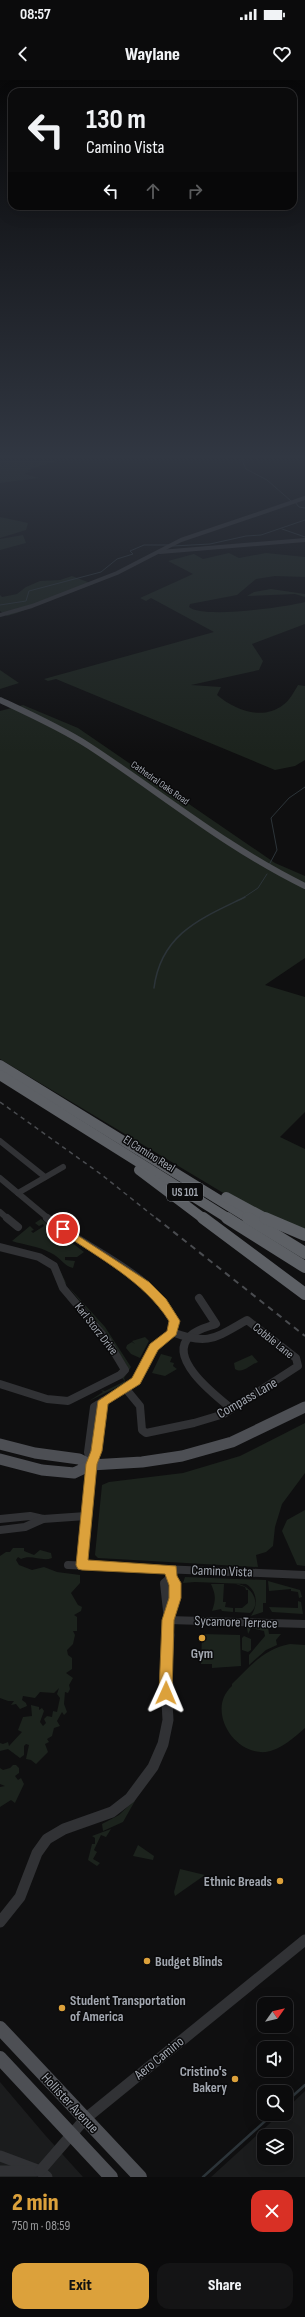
<!DOCTYPE html>
<html lang="en">
<head>
<meta charset="utf-8">
<style>
	:root { --surface:#0b0b0c; --page:#141415; --text:#f1f3f6; --muted:#9a9b9d; --line:#2b2b2d; --accent:#dca13b }
	body { margin:0; font-family:"Sofia Sans Condensed",sans-serif; background:var(--page); color:var(--text); height:100vh; display:flex; flex-direction:column; font-size:15px; white-space:nowrap }
	* { box-sizing:border-box; margin:0 }
	p { font-size:13px; color:var(--muted) }
	.icon { flex:none; width:22px; height:22px; fill:none; stroke:currentColor; stroke-width:2; stroke-linecap:round; stroke-linejoin:round }
	.map { position:relative; height:2097px; overflow:hidden }
	.side { display:flex; flex-direction:column; background:var(--surface); flex:1 }
	.side>* { flex:none }
	.hud { position:absolute; left:8px; top:8px; width:289px; height:122px; border-radius:12px; box-shadow:0 4px 16px #0002,0 0 0 1px var(--line); background:#0b0b0c; color:var(--text); overflow:hidden }
	.needle { width:26px; rotate:56deg }
	.tools { position:absolute; left:257px; top:1917px; display:grid; gap:8px }
	.tools a { display:grid; place-items:center; width:36px; height:36px; border-radius:8px; background:var(--surface); box-shadow:0 4px 16px #0002,0 0 0 1px var(--line); font-size:20px }
	.pin { position:absolute; display:grid; place-items:center; width:34px; height:34px; color:#fff; margin:-17px; border:2px solid #fff; border-radius:50%; box-shadow:0 1px 4px #0007 }
	.me { position:absolute; width:44px; margin:-22px; rotate:1deg; stroke-linejoin:round; filter:drop-shadow(0 0 3px #0008) }
	.turn { display:flex; align-items:center; gap:14px; height:84px; padding:0 12px; font-size:18px }
	.turn .icon { width:52px; height:52px; stroke-width:2.5 }
	.turn b { display:block; font-size:28px; line-height:34px }
	.lanes { display:flex; align-items:center; height:38px; padding:0 12px; background:#0003; justify-content:center; gap:20px; direction:ltr }
	.lanes .off { opacity:.35 }
	.round { display:grid; place-items:center; flex:none; width:42px; height:42px; border-radius:12px; background:var(--page) }
	.summary { display:flex; align-items:center; justify-content:space-between; height:68px; padding:0 12px }
	h1 { font-size:24px; font-weight:800; line-height:30px; color:var(--accent) }
	.button { display:flex; gap:8px; margin-top:auto; padding:8px 12px }
	.button a { flex:1; height:46px; border-radius:12px; background:var(--accent); color:#111; font-size:16px; font-weight:800; line-height:46px; text-align:center }
	.button a+a { background:var(--page); color:var(--text) }
	.status { display:flex; justify-content:space-between; align-items:center; height:28px; padding:0 20px; background:var(--surface); direction:ltr }
	.status svg { height:11px; fill:currentColor }
	header { display:flex; justify-content:space-between; align-items:center; height:52px; padding:0 12px; background:var(--surface); font-size:18px; font-weight:800 }
	.map>svg:first-child { display:block }
</style>
</head>
<body>
<div class="status"><b>08:57</b><svg viewBox="0 0 49 12"><path d="M0 12V9h3v3zM5 12V6h3v6zM10 12V3h3v9zM15 12V0h3v12zM26 1h20v11H26zM47 4h2v5h-2z"/></svg></div>
<header><svg class="icon" aria-label="back" viewBox="0 0 24 24"><path d="M15 5l-7 7 7 7"/></svg>Waylane<svg class="icon" aria-label="heart" viewBox="0 0 24 24"><path d="M12 20l-8-8c-3-5 5-10 8-4 3-6 11-1 8 4z"/></svg></header>
<div class="map">
<svg width="305" height="2097" viewBox="0 0 305 2097">
	<rect width="100%" height="100%" fill="#0f0f10"/>
	<g fill="#1b1c1d" fill-rule="evenodd">
		<path d="M0 2002 45 2055 83 2097H0Z"/>
		<path d="M305 2011V2097H211L280 2034H286V2029ZM264 2056H286V2078H264Z"/>
	</g>
	<g fill="#1c231d">
		<path d="M0 380H59L28 390 31 391 25 394 39 398 0 403Z"/>
		<path d="M0 437 28 443 26 450 0 458Z"/>
		<path d="M23 455 26 463 0 470V459Z"/>
		<path d="M229 473 239 478 266 473 305 477V497L275 496 256 499 237 515 190 524 189 527C203 539 286 527 305 522V544L252 564 263 581 259 590 191 605 221 607 217 615C235 630 262 641 283 625 289 621 294 612 298 605L305 606V680L295 686 275 690 56 599 48 601 44 599 214 552 151 518 146 521 140 518 193 494 168 481 194 474 203 479Z"/>
		<path d="M72 496 93 504 17 533 7 536 0 531V515L2 517 17 514 26 507 40 501 60 500Z"/>
		<path d="M271 509 305 514V517L295 514 247 516 254 512Z"/>
		<path d="M0 590 19 603 0 609Z"/>
		<path d="M23 625 78 648 275 783 305 796V878L265 905 305 917V1032L280 1057 305 1069V1152L250 1129 0 979V631Z"/>
		<path d="M41 1139 60 1154 58 1156 62 1155 70 1161 68 1164 71 1162 84 1172 77 1177H65V1180L75 1181 73 1188C64 1186 60 1177 51 1173 39 1166 24 1165 12 1161L30 1146 34 1150 31 1151 33 1153 44 1146 43 1144 39 1146 35 1143Z"/>
		<path d="M42 1174 57 1184 67 1205 105 1247 131 1287 124 1298 126 1303 89 1321 103 1312 101 1310 105 1311 125 1301 122 1298 127 1286 106 1253Z"/>
		<path d="M145 1257 149 1261 140 1278 131 1274 126 1268 127 1265 132 1262 135 1264 132 1261Z"/>
		<path d="M161 1274 172 1277 170 1282 174 1283 173 1286 177 1289 165 1296 152 1293Z"/>
		<path d="M252 1275 258 1282C250 1285 243 1294 235 1289L234 1283Z"/>
		<path d="M305 1343V1393L282 1424 275 1447 273 1466 266 1472 256 1475 258 1487 98 1478 95 1475 102 1405 109 1402 183 1393 240 1376Z"/>
		<path d="M305 1430V1486L297 1485 282 1451 287 1440Z"/>
		<path d="M13 1468H24V1471L34 1475 40 1470 51 1473 52 1478C42 1482 31 1474 21 1479L18 1477 16 1480 19 1485 32 1490 44 1487 57 1492 80 1495V1503L71 1513 78 1525 82 1527 81 1531 74 1535 77 1537V1551H73L75 1555 73 1564 67 1570 68 1575 72 1578V1589L66 1593 73 1598 69 1605 70 1609 68 1613 65 1612 64 1624 67 1632 64 1635 62 1632 57 1641 60 1646 54 1648 52 1656 47 1659 49 1662 45 1664 48 1672 36 1684 31 1680 26 1679 29 1665 26 1664 24 1666V1675L20 1678 8 1669 0 1671V1663L3 1664 8 1662 9 1666 22 1652 18 1650 23 1637 32 1636 31 1625 39 1627V1630L42 1628 44 1631 40 1642 43 1646 46 1643 44 1639 47 1636 52 1637 53 1631 57 1632 60 1618 57 1614 59 1608 54 1613 40 1612 35 1618 23 1616 22 1620 26 1623 27 1626 20 1629 16 1624 11 1625 14 1621H8L0 1618V1476L6 1472H10Z"/>
		<path d="M185 1497 266 1500V1523H263V1532L251 1536C258 1526 258 1511 246 1504L195 1502 183 1503Z"/>
		<path d="M268 1501 300 1510 302 1517 299 1518 298 1512 291 1511V1509L269 1511Z"/>
		<path d="M211 1504H224L223 1522H226L225 1527 233 1528V1532L222 1531 221 1529 212 1531C216 1519 216 1516 211 1504Z"/>
		<path d="M236 1504C250 1504 263 1523 250 1533L235 1532V1528H242L248 1523V1510H246L245 1507Z"/>
		<path d="M298 1521 301 1522 303 1534 272 1532 269 1527 298 1528Z"/>
		<path d="M247 1547H268L269 1554H281L276 1560 277 1565 266 1570 249 1585V1575L265 1556 264 1551 251 1548 248 1554Z"/>
		<path d="M202 1554 240 1555 241 1586 212 1588V1584H201Z"/>
		<path d="M244 1556 251 1559V1570L248 1572 242 1570V1558Z"/>
		<path d="M290 1564 305 1565V1648C295 1657 280 1670 266 1672 233 1675 206 1629 232 1606V1604C251 1585 264 1569 290 1564Z"/>
		<path d="M13 1685H16L19 1688V1693L15 1696 18 1700 21 1698 24 1704 15 1723 11 1720 0 1727V1707L5 1706 0 1704V1688L3 1690 10 1688Z"/>
		<path d="M136 1719 123 1742 103 1751 102 1744 119 1735Z"/>
		<path d="M111 1749 106 1757 101 1755 94 1770 97 1772 93 1779 100 1783 97 1786 88 1780 92 1764H95V1758L92 1756Z"/>
		<path d="M138 1765 154 1776 153 1780 133 1776Z"/>
		<path d="M180 1789 205 1795 175 1816 174 1812Z"/>
	</g>
	<g fill="none" stroke-linecap="round" stroke-linejoin="round">
		<g stroke="#2c3439" stroke-width="1">
			<path d="M242 380 246 389 267 400 291 421"/>
			<path d="M295 422 299 427 305 428"/>
			<path d="M282 449 305 457"/>
			<path d="M173 466 210 464 246 456 261 455 305 440"/>
			<path d="M0 525 26 521 29 511 101 492 117 479 133 474 130 471 144 465H168"/>
			<path d="M269 785 277 770 271 738 289 718 305 707"/>
			<path d="M243 818 258 808 267 794"/>
		</g>
		<path stroke="#2c3439" stroke-width="1.5" d="M154 908C161 853 202 838 245 817"/>
		<g stroke="#2c3439" stroke-width="2.5">
			<path d="M286 2022 305 2005"/>
			<path d="M203 2097 273 2034"/>
		</g>
		<g stroke="#313235" stroke-width="4">
			<path d="M160 472 305 460"/>
			<path d="M0 535 32 526 117 493 181 460 305 418"/>
		</g>
		<g stroke="#313235" stroke-width="6">
			<path d="M0 1061 45 1097"/>
			<path d="M0 1098 49 1139"/>
			<path d="M18 1113 63 1087"/>
			<path d="M0 1132 8 1139"/>
		</g>
		<g stroke="#313235" stroke-width="8">
			<path d="M7 1138 18 1147"/>
			<path d="M47 1138C89 1171 151 1192 175 1241L172 1252 154 1267 136 1301 94 1327 88 1372 91 1385"/>
			<path d="M0 1167 39 1177 54 1186 63 1208 107 1260 125 1290 120 1295 68 1321 47 1319 0 1304"/>
			<path d="M199 1218 216 1244C208 1247 197 1249 190 1256 166 1278 216 1316 232 1329"/>
			<path d="M126 1309 140 1326 142 1350 146 1353 194 1343 224 1334 298 1286 296 1278 247 1240C215 1258 208 1266 172 1252"/>
			<path d="M0 1439 30 1436 43 1439 86 1436"/>
			<path d="M0 1450 25 1447 43 1439"/>
			<path d="M68 1485 305 1495"/>
			<path d="M82 1485 91 1385 97 1371 103 1321"/>
			<path d="M171 1497 175 1513 168 1540 164 1503Z"/>
			<path d="M168 1540 305 1544"/>
			<path d="M168 1540V1556"/>
		</g>
		<g stroke="#313235" stroke-width="11">
			<path d="M0 1842 20 1817 37 1773 47 1759 64 1749 112 1732 130 1718 153 1687 163 1664 168 1640 166 1605 169 1555"/>
			<path d="M0 2076 40 2091 47 2097"/>
			<path d="M0 2091H36"/>
			<path d="M40 2091 85 2039 305 1860"/>
		</g>
		<path stroke="#4d4f54" stroke-width="6" d="M0 620C30 634 61 648 89 666 161 713 227 768 305 806"/>
		<g stroke="#4d4f54" stroke-width="11">
			<path d="M0 1364 35 1373 79 1379 91 1385 142 1382 182 1376 232 1362 305 1327"/>
			<path d="M0 1379 42 1390 74 1393 91 1385"/>
		</g>
		<g stroke="#4d4f54" stroke-width="14">
			<path d="M0 1948 140 2097"/>
			<path d="M0 1978 111 2097"/>
		</g>
		<g stroke="#5d6065" stroke-width="10">
			<path d="M0 985 250 1139"/>
			<path d="M0 995 229 1139"/>
			<path d="M139 1090 204 1139"/>
			<path d="M226 1117 267 1139"/>
		</g>
		<g stroke="#5d6065" stroke-width="12">
			<path d="M203 1138 305 1214"/>
			<path d="M227 1138 305 1187"/>
			<path d="M248 1138 305 1173"/>
			<path d="M265 1138 305 1155"/>
		</g>
		<path stroke="#4a4c50" stroke-width="1.5" stroke-dasharray="4.5 4" stroke-linecap="butt" d="M0 1022 102 1095 157 1139"/>
		<path stroke="#4a4c50" stroke-width="2" stroke-dasharray="6 5" stroke-linecap="butt" d="M156 1138 305 1256"/>
	</g>
	<linearGradient id="sky" x2="0" y2="1"><stop stop-color="#080809"/><stop offset="0.56" stop-color="#313742"/><stop offset="1" stop-color="#313742" stop-opacity="0"/></linearGradient>
	<rect width="305" height="673" fill="url(#sky)"/>
	<path fill="#dca13b" stroke="#8f6926" d="M63 1146 149 1202 166 1219 180 1241 176 1255 158 1270 140 1304 108 1324 102 1371 97 1384 88 1480 176 1486 177 1496 181 1503V1518L174 1540 172 1613 171 1617 166 1619 161 1617 159 1613 162 1540 169 1518V1505L165 1494 82 1490 78 1489 76 1485 86 1384 91 1371 98 1321 132 1298 150 1264 167 1251 169 1241C144 1201 98 1178 60 1151V1147Z"/>
	<g fill="#dca13b" stroke="#0a0a0b" stroke-width="1.5">
		<circle cx="202" cy="1558" r="4"/>
		<circle cx="280" cy="1801" r="4"/>
		<circle cx="147" cy="1881" r="4"/>
		<circle cx="62" cy="1928" r="4"/>
		<circle cx="235" cy="1999" r="4"/>
	</g>
	<g text-anchor="middle" dominant-baseline="central" stroke-width="3" stroke-linejoin="round" paint-order="stroke">
		<g font-size="10" fill="#a2a7b0" stroke="#0a0a0b">
			<text transform="translate(160 703) rotate(35)">Cathedral Oaks Road</text>
		</g>
		<rect fill="#0a0a0b" stroke="#74787e" stroke-width="1" x="167" y="1103" width="36" height="18" rx="3"/>
		<g font-size="11" font-weight="bold" fill="#a2a7b0">
			<text x="185" y="1112">US 101</text>
		</g>
		<g font-size="12" fill="#a2a7b0" stroke="#0a0a0b">
			<text transform="translate(149 1074) rotate(32)">El Camino Real</text>
			<text transform="translate(96 1249) rotate(52)">Karl Storz Drive</text>
			<text transform="translate(273 1261) rotate(39)">Cobble Lane</text>
		</g>
		<g font-size="14" fill="#a2a7b0" stroke="#0a0a0b">
			<text transform="translate(247 1318) rotate(-30)">Compass Lane</text>
			<text transform="translate(222 1491) rotate(2)">Camino Vista</text>
			<text transform="translate(236 1542) rotate(2)">Sycamore Terrace</text>
			<text transform="translate(159 1978) rotate(-39)">Aero Camino</text>
			<text transform="translate(70 2023) rotate(47)">Hollister Avenue</text>
		</g>
		<g font-size="14" font-weight="bold" fill="#a2a7b0" stroke="#0a0a0b" text-anchor="end">
			<text x="202" y="1573" text-anchor="middle">Gym</text>
			<text x="272" y="1801">Ethnic Breads</text>
			<text x="155" y="1881" text-anchor="start">Budget Blinds</text>
			<text x="70" y="1920" text-anchor="start">Student Transportation<tspan x="70" dy="16">of America</tspan></text>
			<text x="227" y="1991">Cristino's<tspan x="227" dy="16">Bakery</tspan></text>
		</g>
	</g>
</svg>
<div class="tools">
<a><svg class="needle" viewBox="-14 -14 28 28"><path d="M0-13l5 13h-10z" fill="#e53935"/><path d="M0 13l5-13h-10z" fill="#9a9b9d"/></svg></a>
<a><svg class="icon" aria-label="sound" viewBox="0 0 24 24"><path d="M4 9h4l5-4v14l-5-4H4zM17 9q2 3 0 6"/></svg></a>
<a><svg class="icon" aria-label="search" viewBox="0 0 24 24"><circle cx="10" cy="10" r="6"/><path d="M15 15l6 6"/></svg></a>
<a><svg class="icon" aria-label="layers" viewBox="0 0 24 24"><path d="M12 4l9 5-9 5-9-5zM3 14l9 5 9-5"/></svg></a>
</div>
<div class="pin" style="left:63px;top:1149px;background:#d93025"><svg class="icon" aria-label="arrive" viewBox="0 0 24 24"><path d="M6 21V4h12l-3 4 3 4H6"/></svg></div>
<svg class="me" style="left:166px;top:1613px" viewBox="-20 -20 40 40"><path d="M0-17L14 15 0 8-14 15z" fill="#dca13b" stroke="#fff" stroke-width="4"/></svg>
<div class="hud">
<div class="turn"><svg class="icon" aria-label="left" viewBox="0 0 24 24"><path d="M17 20v-9H6M10 6l-5 5 5 5"/></svg><div><b>130 m</b>Camino Vista</div></div>
<div class="lanes"><svg class="icon" aria-label="left" viewBox="0 0 24 24"><path d="M17 20v-9H6M10 6l-5 5 5 5"/></svg><svg class="icon off" aria-label="ahead" viewBox="0 0 24 24"><path d="M12 20V5M6 11l6-6 6 6"/></svg><svg class="icon off" aria-label="right" viewBox="0 0 24 24"><path d="M7 20v-9h11M14 6l5 5-5 5"/></svg></div>
</div>
</div>
<section class="side">
<div class="summary"><div><h1>2 min</h1><p>750 m · 08:59</p></div><a class="round" style="background:#d93025;color:#fff"><svg class="icon" aria-label="close" viewBox="0 0 24 24"><path d="M6 6l12 12M18 6L6 18"/></svg></a></div>
<div class="button"><a>Exit</a><a>Share</a></div>
</section>
</body>
</html>
